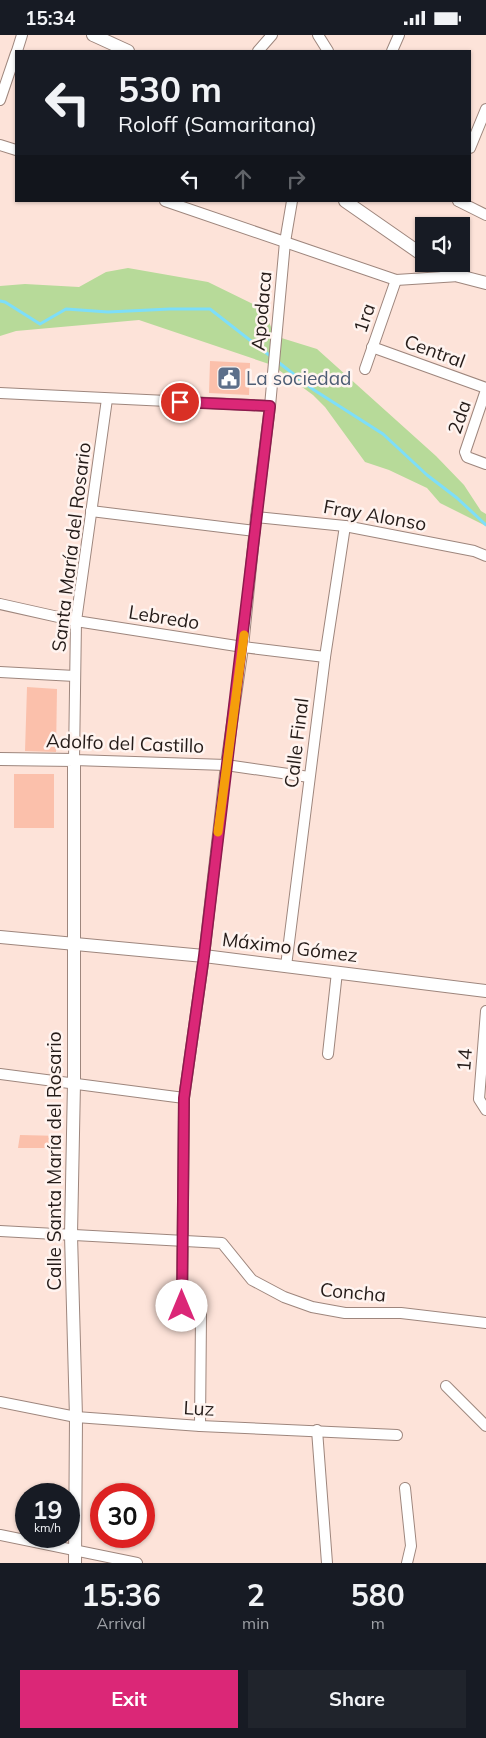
<!DOCTYPE html>
<html lang="en">
<head>
<meta charset="utf-8">
<style>
	:root { --surface:#171b24; --page:#20242c; --text:#f1f3f6; --muted:#9ea1a6; --accent:#db2777 }
	body { margin:0; font-family:Mulish,sans-serif; background:var(--page); color:var(--text); height:100vh; display:flex; flex-direction:column; font-size:19px; white-space:nowrap }
	* { box-sizing:border-box; margin:0 }
	p { font-size:16px; color:var(--muted) }
	.icon { flex:none; width:28px; height:28px; fill:none; stroke:currentColor; stroke-width:2; stroke-linecap:round; stroke-linejoin:round }
	.map { position:relative; height:1528px; overflow:hidden }
	.panel { display:flex; flex-direction:column; background:var(--surface); flex:1 }
	.panel>* { flex:none }
	.hud { position:absolute; left:15px; top:15px; width:456px; height:152px; border-radius:0px; box-shadow:0 1px 4px #0004; background:#171b24; color:var(--text); overflow:hidden }
	.tools { position:absolute; left:415px; top:182px; display:grid; gap:10px }
	.tools a { display:grid; place-items:center; width:55px; height:55px; border-radius:0px; background:var(--surface); box-shadow:0 1px 4px #0004; font-size:25px }
	.speed { position:absolute; left:15px; top:1448px; display:flex; gap:10px; font-size:25px; font-weight:700; text-align:center }
	.speed>* { display:grid; place-content:center; width:65px; height:65px; border-radius:50%; background:var(--surface); box-shadow:0 1px 4px #0004; line-height:1 }
	.speed small { font-size:12px; font-weight:400 }
	.speed .limit { border:8px solid #d22; background:#fff; color:#111 }
	.pin { position:absolute; display:grid; place-items:center; width:42px; height:42px; color:#fff; margin:-21px; border:2px solid #fff; border-radius:50%; box-shadow:0 1px 5px #0007 }
	.me { position:absolute; width:55px; margin:-28px; rotate:0deg; stroke-linejoin:round; filter:drop-shadow(0 0 4px #0008) }
	.turn { display:flex; align-items:center; gap:18px; height:105px; padding:0 20px; font-size:22px }
	.turn .icon { width:65px; height:65px; stroke-width:2.5 }
	.turn b { display:block; font-size:35px; line-height:42px }
	.lanes { display:flex; align-items:center; height:48px; padding:0 20px; background:#0003; justify-content:center; gap:25px; direction:ltr }
	.lanes .off { opacity:.35 }
	.eta { display:flex; justify-content:space-evenly; align-items:center; height:85px; text-align:center }
	.eta b { font-size:30px; font-weight:700; line-height:35px }
	.cta { display:flex; gap:10px; margin-top:auto; padding:10px 20px }
	.cta a { flex:1; height:58px; border-radius:0px; background:var(--accent); color:#fff; font-size:20px; font-weight:700; line-height:58px; text-align:center }
	.cta a+a { background:var(--page); color:var(--text) }
	.status { display:flex; justify-content:space-between; align-items:center; height:35px; padding:0 25px; background:var(--surface); direction:ltr }
	.status svg { height:14px; fill:currentColor }
	.map>svg:first-child { display:block }
</style>
</head>
<body>
<div class="status"><b>15:34</b><svg viewBox="0 0 49 12"><path d="M0 12V9h3v3zM5 12V6h3v6zM10 12V3h3v9zM15 12V0h3v12zM26 1h20v11H26zM47 4h2v5h-2z"/></svg></div>
<div class="map">
<svg width="486" height="1528" viewBox="0 0 486 1528">
	<rect width="100%" height="100%" fill="#fde3d9"/>
	<path fill="#b7da99" d="M128 233 208 247 263 274 275 301 317 314 436 421 464 450 481 476 486 479V491L440 468 427 453 389 435 365 427 325 372 313 360 272 330 139 285 16 296 0 301V251L25 249 79 252 106 237Z"/>
	<g fill="none" stroke-linecap="round" stroke-linejoin="round">
		<path stroke="#7ddef9" stroke-width="3" d="M0 266 5 267 40 289 66 274 108 277 170 274H210L314 355 383 399 427 440 457 463 486 490"/>
	</g>
	<g fill="#fbc0ab">
		<path d="M210 326 250 328 249 360 209 358Z"/>
		<path d="M27 652 57 654 56 717 25 716Z"/>
		<rect x="14" y="739" width="40" height="54"/>
		<path d="M20 1100 62 1101V1113H18Z"/>
	</g>
	<g fill="none" stroke-linecap="round" stroke-linejoin="round">
		<g stroke="#9e867d" stroke-width="12">
			<g id="minor">
				<path d="M318 0 328 16"/>
				<path d="M17 16 22 0"/>
				<path d="M258 16 272 0"/>
				<path d="M392 16 399 0"/>
				<path d="M0 65 16 18"/>
				<path d="M0 110 16 115"/>
				<path d="M470 113 486 74"/>
				<path d="M165 166 396 245 459 241"/>
				<path d="M458 166 486 180"/>
				<path d="M372 312 486 353"/>
				<path d="M365 334 396 245"/>
				<path d="M486 355 465 417 467 422 486 429"/>
				<path d="M0 358 270 371"/>
				<path d="M107 364 76 586 74 725 226 730 309 742"/>
				<path d="M91 476 255 496"/>
				<path d="M256 482 345 491 474 516 486 521"/>
				<path d="M0 569 76 586 243 612 325 622"/>
				<path d="M0 637 75 641"/>
				<path d="M286 931 325 622 345 491"/>
				<path d="M486 976 479 1064 486 1075"/>
				<path d="M328 1019 337 937"/>
				<path d="M0 1039 184 1063"/>
				<path d="M0 1196 222 1208 252 1245 284 1262 312 1272 345 1278H401L486 1288"/>
				<path d="M446 1351 486 1391"/>
				<path d="M0 1367 76 1382 200 1391 397 1400"/>
				<path d="M200 1391 201 1280 200 1277 184 1273 182 1271 184 1063 204 921 226 730 243 612 256 482 270 371 285 207 292 166"/>
				<path d="M317 1395 327 1528"/>
				<path d="M405 1453 411 1511 407 1528"/>
				<path d="M0 1500 137 1528"/>
			</g>
		</g>
		<g stroke="#9e867d" stroke-width="14">
			<g id="tertiary">
				<path d="M93 0 128 16"/>
				<path d="M345 166 424 221"/>
				<path d="M437 229 459 241 486 248"/>
				<path d="M0 724 74 725V1048L71 1200 76 1382 75 1528"/>
				<path d="M0 902 204 921 486 956"/>
			</g>
		</g>
		<use href="#minor" stroke="#fff" stroke-width="10"/>
		<use href="#tertiary" stroke="#fff" stroke-width="12"/>
	</g>
	<g fill="none" stroke-linecap="round" stroke-linejoin="round">
		<g stroke="#8e194d" stroke-width="12">
			<path id="route" d="M180 367 270 371 204 921 184 1063 182 1271"/>
		</g>
		<use href="#route" stroke="#db2777" stroke-width="9"/>
		<path stroke="#f59e0b" stroke-width="9" d="M218 797 244 600"/>
	</g>
	<defs>
		<g id="civic-square" transform="scale(1.25)"><rect x="-9" y="-9" width="18" height="18" rx="4" fill="#5c6f8a" stroke="#fff4f0"/><path d="M-.6-6.5H3V-4.5H.6V-3L4-1V1h2V6H-6V1h2V-1L-.6-3ZM-1.2 2.5V6h2.4V2.5Z" fill="#fff"/></g>
	</defs>
	<g fill-rule="evenodd">
		<use href="#civic-square" x="229" y="343"/>
	</g>
	<g text-anchor="middle" dominant-baseline="central" stroke-width="5" stroke-linejoin="round" paint-order="stroke">
		<g font-size="19" fill="#241b18" stroke="#fff4f0">
			<text transform="translate(261 276) rotate(-85)">Apodaca</text>
			<text transform="translate(364 283) rotate(-71)">1ra</text>
			<text transform="translate(435 316) rotate(20)">Central</text>
			<text transform="translate(459 382) rotate(-71)">2da</text>
			<text transform="translate(375 480) rotate(10)">Fray Alonso</text>
			<text transform="translate(71 512) rotate(-83)">Santa María del Rosario</text>
			<text transform="translate(164 582) rotate(9)">Lebredo</text>
			<text transform="translate(125 708) rotate(2)">Adolfo del Castillo</text>
			<text transform="translate(296 708) rotate(-83)">Calle Final</text>
			<text transform="translate(290 912) rotate(7)">Máximo Gómez</text>
			<text transform="translate(464 1025) rotate(-85)">14</text>
			<text transform="translate(54 1126) rotate(-90)">Calle Santa María del Rosario</text>
			<text transform="translate(353 1257) rotate(5)">Concha</text>
			<text transform="translate(199 1373) rotate(3)">Luz</text>
		</g>
		<g font-size="19" fill="#4e5e75" stroke="#fff4f0" text-anchor="start">
			<text x="246" y="343">La sociedad</text>
		</g>
	</g>
</svg>
<div class="tools">
<a><svg class="icon" aria-label="sound" viewBox="0 0 24 24"><path d="M4 9h4l5-4v14l-5-4H4zM17 9q2 3 0 6"/></svg></a>
</div>
<div class="speed"><div>19<small>km/h</small></div><div class="limit">30</div></div>
<div class="pin" style="left:180px;top:367px;background:#d93025"><svg class="icon" aria-label="arrive" viewBox="0 0 24 24"><path d="M6 21V4h12l-3 4 3 4H6"/></svg></div>
<svg class="me" style="left:182px;top:1271px" viewBox="-20 -20 40 40"><circle r="19" fill="#fff"/><path d="M0-13L10 11 0 6-10 11z" fill="#db2777"/></svg>
<div class="hud">
<div class="turn"><svg class="icon" aria-label="left" viewBox="0 0 24 24"><path d="M17 20v-9H6M10 6l-5 5 5 5"/></svg><div><b>530 m</b>Roloff (Samaritana)</div></div>
<div class="lanes"><svg class="icon" aria-label="left" viewBox="0 0 24 24"><path d="M17 20v-9H6M10 6l-5 5 5 5"/></svg><svg class="icon off" aria-label="ahead" viewBox="0 0 24 24"><path d="M12 20V5M6 11l6-6 6 6"/></svg><svg class="icon off" aria-label="right" viewBox="0 0 24 24"><path d="M7 20v-9h11M14 6l5 5-5 5"/></svg></div>
</div>
</div>
<section class="panel">
<div class="eta">
<div><b>15:36</b><p>Arrival</p></div>
<div><b>2</b><p>min</p></div>
<div><b>580</b><p>m</p></div>
</div>
<div class="cta"><a>Exit</a><a>Share</a></div>
</section>
</body>
</html>
